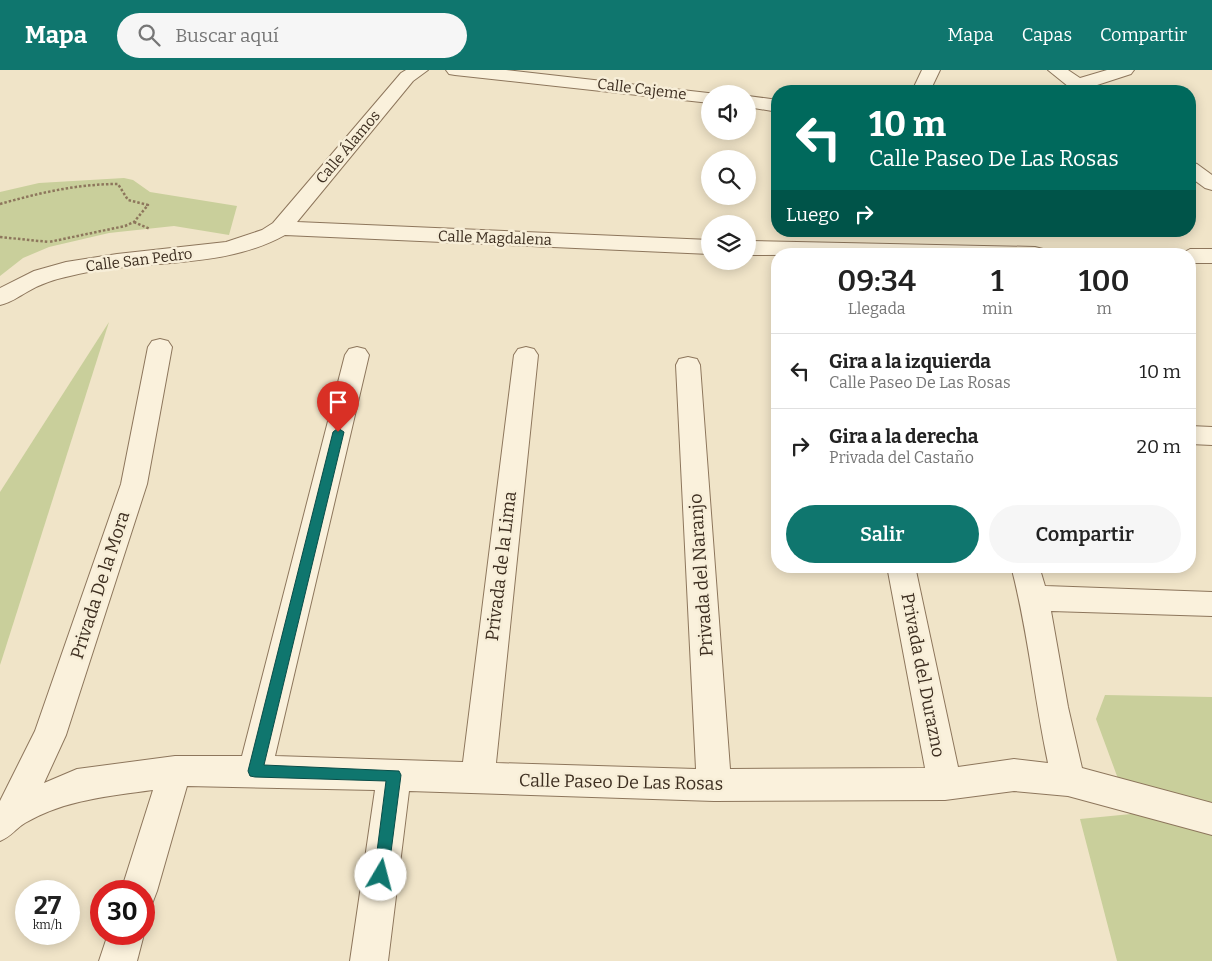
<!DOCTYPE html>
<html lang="es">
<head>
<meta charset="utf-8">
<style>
	:root { --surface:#fff; --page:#f6f6f6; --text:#222; --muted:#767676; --line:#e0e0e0; --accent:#0f766e }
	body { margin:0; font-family:Bitter,serif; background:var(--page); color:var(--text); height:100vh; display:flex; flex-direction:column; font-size:19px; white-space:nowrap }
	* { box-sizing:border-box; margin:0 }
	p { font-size:16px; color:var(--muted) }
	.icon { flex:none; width:28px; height:28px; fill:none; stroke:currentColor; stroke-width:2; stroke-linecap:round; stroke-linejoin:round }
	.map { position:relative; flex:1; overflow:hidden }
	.sheet { position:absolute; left:771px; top:178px; width:425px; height:325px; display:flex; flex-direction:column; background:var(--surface); border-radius:20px; box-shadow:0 2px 12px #0003 }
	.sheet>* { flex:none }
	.guide { position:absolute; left:771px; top:15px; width:425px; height:152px; border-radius:20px; box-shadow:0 2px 12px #0003; background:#00695c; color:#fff; overflow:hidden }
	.buttons { position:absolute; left:701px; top:15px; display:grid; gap:10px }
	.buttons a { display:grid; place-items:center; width:55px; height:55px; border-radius:50%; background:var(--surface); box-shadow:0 2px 12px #0003; font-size:25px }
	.speed { position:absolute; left:15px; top:810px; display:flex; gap:10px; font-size:25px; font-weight:700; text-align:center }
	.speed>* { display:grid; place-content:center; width:65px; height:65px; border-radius:50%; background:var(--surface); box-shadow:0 2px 12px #0003; line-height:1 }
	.speed small { font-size:12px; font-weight:400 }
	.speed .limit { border:8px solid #d22; background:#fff; color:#111 }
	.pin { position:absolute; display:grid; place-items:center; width:42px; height:42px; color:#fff; margin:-51px -21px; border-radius:50% 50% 50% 0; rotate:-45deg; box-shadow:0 0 5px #0007 }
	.pin .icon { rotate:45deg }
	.me { position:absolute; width:55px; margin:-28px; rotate:8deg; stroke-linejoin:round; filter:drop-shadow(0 0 4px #0008) }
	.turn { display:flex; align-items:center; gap:18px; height:105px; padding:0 15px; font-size:22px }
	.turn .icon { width:65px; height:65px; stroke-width:2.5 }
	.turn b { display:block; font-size:35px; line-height:42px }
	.then { display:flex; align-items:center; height:48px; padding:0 15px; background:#0003; gap:10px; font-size:19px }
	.eta { display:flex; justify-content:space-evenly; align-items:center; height:85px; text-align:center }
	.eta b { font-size:30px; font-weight:600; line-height:35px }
	.primary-button { display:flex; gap:10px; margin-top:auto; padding:10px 15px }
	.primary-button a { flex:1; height:58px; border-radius:30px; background:var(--accent); color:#fff; font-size:20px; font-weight:600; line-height:58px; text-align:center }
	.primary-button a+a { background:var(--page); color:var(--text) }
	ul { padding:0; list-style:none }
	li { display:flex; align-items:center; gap:15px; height:75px; padding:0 15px; border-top:1px solid var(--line) }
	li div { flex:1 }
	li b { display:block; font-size:19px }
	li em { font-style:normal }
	header { display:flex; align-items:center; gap:30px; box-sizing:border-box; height:70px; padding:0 25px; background:var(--accent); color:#fff }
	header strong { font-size:24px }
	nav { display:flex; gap:28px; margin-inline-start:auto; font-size:18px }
	.search { width:350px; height:45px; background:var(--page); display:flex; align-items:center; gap:12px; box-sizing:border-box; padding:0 18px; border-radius:28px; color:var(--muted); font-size:19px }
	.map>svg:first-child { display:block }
</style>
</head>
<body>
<header>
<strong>Mapa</strong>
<div class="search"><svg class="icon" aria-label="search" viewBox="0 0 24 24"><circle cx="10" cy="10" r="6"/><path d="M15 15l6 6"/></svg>Buscar aquí</div>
<nav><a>Mapa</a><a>Capas</a><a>Compartir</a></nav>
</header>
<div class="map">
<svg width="1212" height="891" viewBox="0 0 1212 891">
	<rect width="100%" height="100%" fill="#f0e4c8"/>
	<g fill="#c9cf9b">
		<path d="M124 108 133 110 150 122 237 136 229 165 174 156 109 163 49 177 23 188 0 206V122L39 113Z"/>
		<path d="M109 252 2 589 0 595V422Z"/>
		<path d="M1105 625 1212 627V891H1117L1080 749 1131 744 1096 649Z"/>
	</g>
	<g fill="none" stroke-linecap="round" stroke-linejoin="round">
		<g stroke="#8d765c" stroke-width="2">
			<g id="minor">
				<path d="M406 0H428L413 11 297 152 710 170V184L285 165C221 201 139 188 70 206 55 209 40 214 27 222 18 227 10 233 0 235V218L34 201 66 192 117 184 226 172 262 160 273 153 401 3Z"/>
				<path d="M446 0H506L717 24H710V33L455 5 449 4Z"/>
				<path d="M922 0H940L930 21H912Z"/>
				<path d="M1048 0H1068L1080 8 1107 0H1134L1131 4 1091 17 1094 21H1074Z"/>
				<path d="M748 26 778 30V42L748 37Z"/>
				<path d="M1190 92 1197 94 1212 105V120L1205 118 1190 107Z"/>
				<path d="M748 171 1035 177 1043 179 1046 184 748 185Z"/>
				<path d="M1190 179H1212V193H1190V184H1181Z"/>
				<path d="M160 269 168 271 172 277 147 414 66 665 44 713 77 699 175 686H242L345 285 349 279 357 277 365 279 369 285 275 686 463 692 514 285 518 279 526 277 534 279 538 285 496 693 696 699 676 295 679 289 688 287 697 289 700 295 730 699 925 698 887 496H915L958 697 1014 689 1048 693C1034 627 1028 560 1011 496H1039L1045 516 1212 522V546L1051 541 1068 637 1082 698 1212 733V765L1068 726 1014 721 945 730 714 731 409 721 388 891H350L375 720 187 716 157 821 152 834 144 837V821H121L153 720C109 726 64 730 25 753 15 759 12 766 0 771V731L35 661 121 414 148 277 152 271Z"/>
				<path d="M1190 356 1212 357V375L1190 374Z"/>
				<path d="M144 863V864L137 891H99L108 864Z"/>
			</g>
		</g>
		<g stroke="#8d765c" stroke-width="2.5" stroke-dasharray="2.5 2" stroke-linecap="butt">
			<path d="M0 134C39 123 77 114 118 114L128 130 148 135 134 152 125 156 49 172"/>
			<path d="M134 152 150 159"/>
			<path d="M0 167 49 172"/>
		</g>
		<use href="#minor" fill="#faf1dc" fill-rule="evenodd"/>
	</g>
	<path fill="#0f766e" stroke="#0a4d48" d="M338 358 344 362 264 695 399 701 401 705 388 805 386 810 381 812 376 810 374 805 386 711 255 707 250 706 248 701 333 362Z"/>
	<g text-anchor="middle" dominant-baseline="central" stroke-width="5" stroke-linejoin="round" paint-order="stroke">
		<g font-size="15" fill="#3d2e20" stroke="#f7eed8">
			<text transform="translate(642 19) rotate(7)">Calle Cajeme</text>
			<text transform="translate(348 77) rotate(-50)">Calle Álamos</text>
			<text transform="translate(495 168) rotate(2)">Calle Magdalena</text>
			<text transform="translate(139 190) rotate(-7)">Calle San Pedro</text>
		</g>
		<g font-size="18" fill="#3d2e20" stroke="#f7eed8">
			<text transform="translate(501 496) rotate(-83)">Privada de la Lima</text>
			<text transform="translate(701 505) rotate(-94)">Privada del Naranjo</text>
			<text transform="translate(100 515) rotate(-72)">Privada De la Mora</text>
			<text transform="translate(923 605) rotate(79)">Privada del Durazno</text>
			<text transform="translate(621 712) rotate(1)">Calle Paseo De Las Rosas</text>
		</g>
	</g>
</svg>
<div class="buttons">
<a><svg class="icon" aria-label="sound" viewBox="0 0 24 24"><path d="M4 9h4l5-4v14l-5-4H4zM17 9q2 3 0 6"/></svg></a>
<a><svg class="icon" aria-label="search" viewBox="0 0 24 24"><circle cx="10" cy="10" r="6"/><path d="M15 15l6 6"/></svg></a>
<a><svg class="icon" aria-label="layers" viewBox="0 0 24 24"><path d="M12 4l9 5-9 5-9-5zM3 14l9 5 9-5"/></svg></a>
</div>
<div class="speed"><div>27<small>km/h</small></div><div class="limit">30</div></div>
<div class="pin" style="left:338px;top:362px;background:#d93025"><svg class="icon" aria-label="arrive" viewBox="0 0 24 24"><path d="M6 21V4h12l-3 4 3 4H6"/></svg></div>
<svg class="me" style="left:381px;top:805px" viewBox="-20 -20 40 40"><circle r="19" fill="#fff"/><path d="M0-13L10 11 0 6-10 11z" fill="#0f766e"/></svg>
<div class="guide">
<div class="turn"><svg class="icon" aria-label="left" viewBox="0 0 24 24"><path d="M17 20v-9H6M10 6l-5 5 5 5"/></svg><div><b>10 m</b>Calle Paseo De Las Rosas</div></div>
<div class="then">Luego<svg class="icon" aria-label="right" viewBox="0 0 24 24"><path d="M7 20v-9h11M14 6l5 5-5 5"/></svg></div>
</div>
<section class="sheet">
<div class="eta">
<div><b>09:34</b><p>Llegada</p></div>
<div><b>1</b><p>min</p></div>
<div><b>100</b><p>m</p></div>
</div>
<ul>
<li><svg class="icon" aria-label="left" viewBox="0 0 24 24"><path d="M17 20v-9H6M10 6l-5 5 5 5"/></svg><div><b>Gira a la izquierda</b><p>Calle Paseo De Las Rosas</p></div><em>10 m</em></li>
<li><svg class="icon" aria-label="right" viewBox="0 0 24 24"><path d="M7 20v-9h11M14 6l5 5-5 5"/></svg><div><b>Gira a la derecha</b><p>Privada del Castaño</p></div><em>20 m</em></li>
</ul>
<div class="primary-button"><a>Salir</a><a>Compartir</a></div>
</section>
</div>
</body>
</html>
